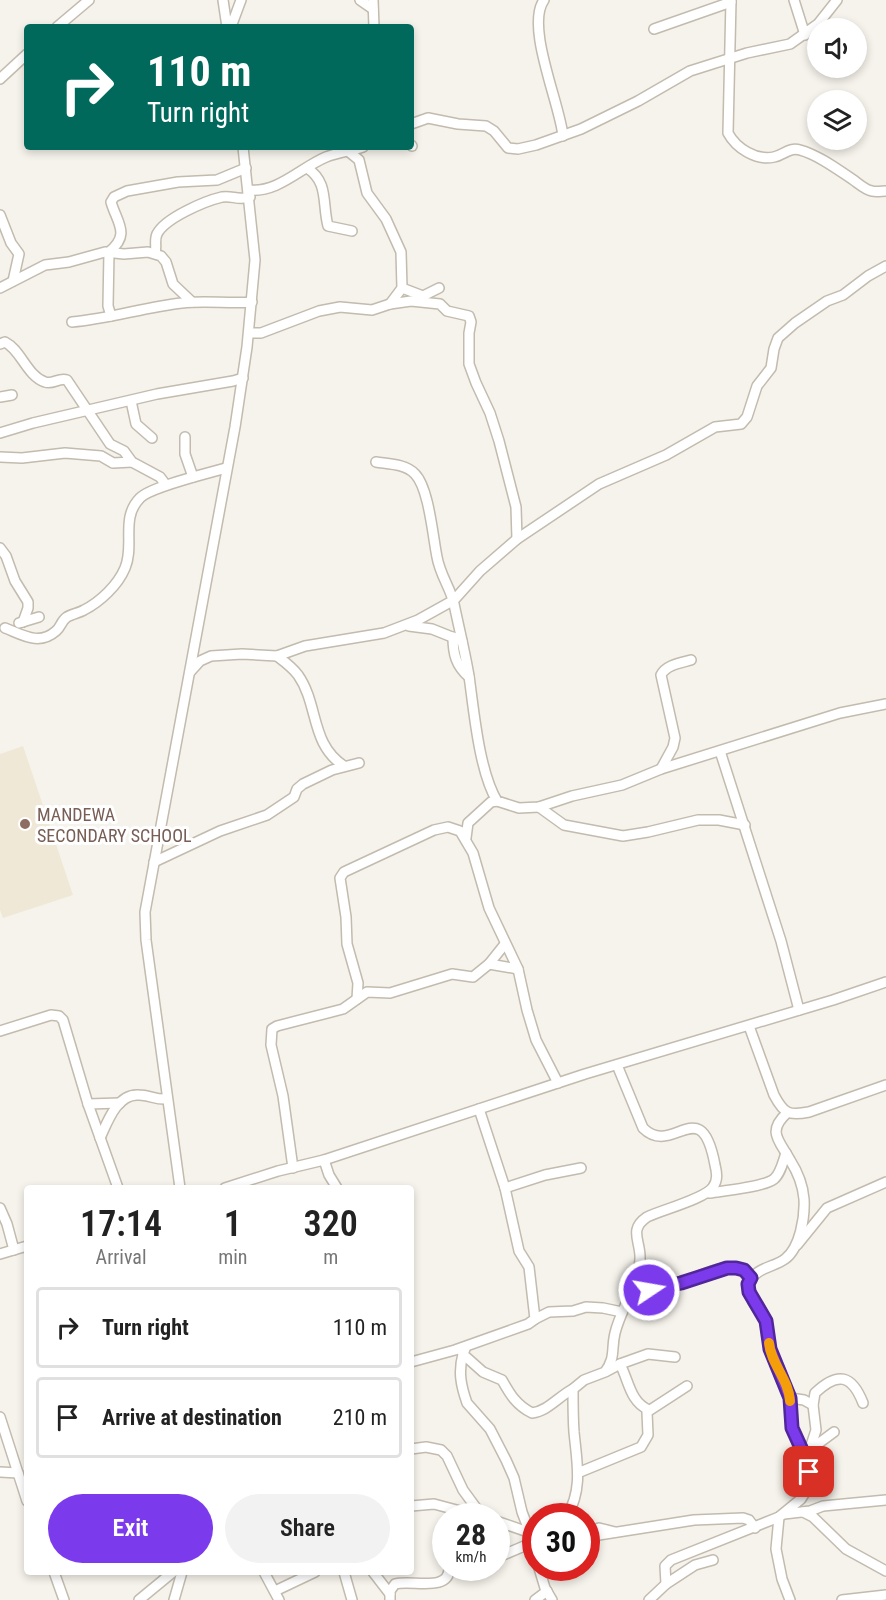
<!DOCTYPE html>
<html lang="en">
<head>
<meta charset="utf-8">
<style>
	:root { --surface:#fff; --page:#f2f2f2; --text:#222; --muted:#767676; --line:#e0e0e0; --accent:#7c3aed }
	body { margin:0; font-family:"Roboto Condensed",sans-serif; background:var(--page); color:var(--text); height:100vh; display:flex; flex-direction:column; font-size:22px; white-space:nowrap }
	* { box-sizing:border-box; margin:0 }
	p { font-size:20px; color:var(--muted) }
	.icon { flex:none; width:33px; height:33px; fill:none; stroke:currentColor; stroke-width:2; stroke-linecap:round; stroke-linejoin:round }
	.map { position:relative; flex:1; overflow:hidden }
	.details { position:absolute; left:24px; top:1185px; width:390px; height:390px; display:flex; flex-direction:column; background:var(--surface); border-radius:6px; box-shadow:0 3px 9px #0003 }
	.details>* { flex:none }
	.top-card { position:absolute; left:24px; top:24px; width:390px; height:126px; border-radius:6px; box-shadow:0 3px 9px #0003; background:#00695c; color:#fff; overflow:hidden }
	.buttons { position:absolute; left:807px; top:18px; display:grid; gap:12px }
	.buttons a { display:grid; place-items:center; width:60px; height:60px; border-radius:50%; background:var(--surface); box-shadow:0 3px 9px #0003; font-size:30px }
	.speed { position:absolute; left:432px; top:1503px; display:flex; gap:12px; font-size:30px; font-weight:700; text-align:center }
	.speed>* { display:grid; place-content:center; width:78px; height:78px; border-radius:50%; background:var(--surface); box-shadow:0 3px 9px #0003; line-height:1 }
	.speed small { font-size:15px; font-weight:400 }
	.speed .limit { border:9px solid #d22; background:#fff; color:#111 }
	.pin { position:absolute; display:grid; place-items:center; width:51px; height:51px; color:#fff; margin:-26px; border-radius:12px; box-shadow:0 3px 9px #0006 }
	.me { position:absolute; width:66px; margin:-33px; rotate:78deg; stroke-linejoin:round; filter:drop-shadow(0 0 4px #0008) }
	.turn { display:flex; align-items:center; gap:21px; height:126px; padding:0 24px; font-size:27px }
	.turn .icon { width:78px; height:78px; stroke-width:2.5 }
	.turn b { display:block; font-size:42px; line-height:51px }
	.eta { display:flex; justify-content:space-evenly; align-items:center; height:102px; text-align:center }
	.eta b { font-size:36px; font-weight:600; line-height:42px }
	.action { display:flex; gap:12px; margin-top:auto; padding:12px 24px }
	.action a { flex:1; height:69px; border-radius:36px; background:var(--accent); color:#fff; font-size:24px; font-weight:600; line-height:69px; text-align:center }
	.action a+a { background:var(--page); color:var(--text) }
	ul { padding:0; list-style:none }
	li { display:flex; align-items:center; gap:18px; height:81px; margin:0 12px 9px; padding:0 12px; border:3px solid var(--line); border-radius:6px }
	li div { flex:1 }
	li b { display:block; font-size:22px }
	li em { font-style:normal }
	.map>svg:first-child { display:block }
</style>
</head>
<body>
<div class="map">
<svg width="886" height="1600" viewBox="0 0 886 1600">
	<rect width="100%" height="100%" fill="#f6f3ec"/>
	<path fill="#efe8d6" d="M23 746 73 895 3 918 0 910V754Z"/>
	<g fill="none" stroke-linecap="round" stroke-linejoin="round">
		<g stroke="#c2bbae" stroke-width="12">
			<g id="minor">
				<path d="M223 0 227 27"/>
				<path d="M360 0 373 9"/>
				<path d="M373 0 374 27"/>
				<path d="M544 0C525 26 560 104 563 136"/>
				<path d="M731 0 728 133C736 148 756 161 774 157 784 155 789 147 800 150 818 155 837 169 852 179 858 183 865 190 872 191 876 192 882 191 886 191"/>
				<path d="M794 0 805 35"/>
				<path d="M57 27 89 0"/>
				<path d="M231 27 241 0"/>
				<path d="M654 29 731 2"/>
				<path d="M0 79 27 54"/>
				<path d="M411 124 428 118 458 124 486 126 494 131 508 148 518 149 536 145 581 129 638 101 690 71 747 53 790 44 818 24 837 0"/>
				<path d="M411 145 412 146"/>
				<path d="M348 151 359 160 367 193 386 219 401 252 402 288 390 304"/>
				<path d="M307 168C329 182 322 204 328 226L352 231"/>
				<path d="M249 190C278 193 300 168 326 157 338 152 351 151 363 147"/>
				<path d="M0 215 11 243 19 254 13 281"/>
				<path d="M155 253C157 247 154 240 157 234 165 218 205 201 222 197 232 195 238 201 250 197"/>
				<path d="M0 288 45 265 69 262 105 252 124 254 148 252 161 256 166 262 173 284 192 302"/>
				<path d="M402 288 423 296 439 288"/>
				<path d="M111 316 108 306 109 252C131 234 117 223 111 202L114 197 127 191 178 182 217 180 246 168"/>
				<path d="M72 322C109 319 145 307 182 303 206 300 229 304 252 302"/>
				<path d="M249 333H261L319 311 340 307 372 310 390 304 411 301 440 304 447 311 469 316 471 322 469 333V364L476 383 490 413 499 441 516 507 517 539"/>
				<path d="M0 344 5 342C21 350 27 376 45 382 53 385 59 377 67 380L110 444 124 451 132 462 160 477 166 485"/>
				<path d="M0 397 12 395"/>
				<path d="M131 401 136 424 152 438"/>
				<path d="M0 433 33 423 157 394 233 381 243 378"/>
				<path d="M185 437V454L193 477"/>
				<path d="M0 457 22 458 65 453 101 456 113 463 132 462"/>
				<path d="M376 462C389 464 406 464 415 474 429 488 433 538 437 557 440 575 451 589 454 604 459 628 465 652 469 676 474 711 479 771 497 801L519 808 539 807 572 796 622 785 661 769 840 713 886 704"/>
				<path d="M0 548 6 556 15 581 28 602V608L23 622"/>
				<path d="M19 623 39 617"/>
				<path d="M409 626 432 629 462 641"/>
				<path d="M5 628C23 635 39 646 56 631 61 627 61 621 67 617 72 614 79 613 84 610 100 602 118 585 125 568 135 545 120 518 140 498 150 487 209 473 226 468"/>
				<path d="M453 637C453 654 456 666 469 677"/>
				<path d="M277 656C285 662 292 667 298 675 319 705 310 744 344 766"/>
				<path d="M190 672 200 661 211 656 242 654 277 656 305 646 384 633 418 620 454 600 480 571 517 539 599 484 666 455 715 427 741 424 747 417 757 386 771 368 774 349 778 338 795 323 827 301 843 295 868 276 886 266"/>
				<path d="M720 751 781 941 799 1010"/>
				<path d="M661 769 673 747 675 738 661 675C666 665 680 663 691 660"/>
				<path d="M539 807 564 825 623 836 648 832 698 820H719L745 825"/>
				<path d="M466 838 468 823 491 802 497 801"/>
				<path d="M154 862 220 831 267 815 294 797 297 789 303 784 332 770 359 763"/>
				<path d="M489 964 518 969"/>
				<path d="M357 999 358 983 347 944 346 917 340 878 344 872 434 830 448 827 460 831 473 853 489 908 518 969 527 1010 536 1040 558 1083"/>
				<path d="M749 1026 774 1095C784 1114 789 1116 809 1112L886 1085"/>
				<path d="M0 1031 51 1015 59 1016 63 1020 88 1104 118 1188"/>
				<path d="M88 1104 120 1103"/>
				<path d="M100 1138C107 1123 117 1093 139 1095 149 1095 156 1100 167 1099"/>
				<path d="M324 1160 329 1175 337 1188"/>
				<path d="M293 1168 283 1096 271 1045 272 1029 277 1026 343 1009 367 992 390 993 452 974 473 977 489 964 505 944"/>
				<path d="M180 1188 146 940 145 912 235 427 247 347 255 260 243 147"/>
				<path d="M225 1188 278 1171 324 1160 585 1074 833 1000 886 982"/>
				<path d="M505 1188 545 1175 581 1168"/>
				<path d="M709 1193C723 1191 764 1187 774 1179 781 1173 783 1161 786 1153"/>
				<path d="M0 1208 7 1224 14 1250"/>
				<path d="M797 1245 827 1208 886 1182"/>
				<path d="M0 1254 27 1246"/>
				<path d="M628 1301C645 1290 663 1289 681 1283 697 1278 718 1265 736 1268 742 1269 746 1273 751 1278"/>
				<path d="M535 1319 549 1312 573 1311 586 1307 603 1308 622 1312"/>
				<path d="M465 1349 463 1354 465 1356 483 1372 502 1380C510 1394 516 1405 532 1413 548 1411 559 1396 573 1389"/>
				<path d="M463 1354C458 1372 461 1386 467 1403L490 1429 506 1460 514 1478 522 1512 530 1533"/>
				<path d="M411 1362 455 1350 528 1324 535 1319 529 1267 519 1251 505 1188 479 1109"/>
				<path d="M620 1364 648 1354 675 1357"/>
				<path d="M607 1371 620 1364C629 1381 630 1402 649 1410"/>
				<path d="M790 1398 804 1400 813 1405"/>
				<path d="M0 1417 27 1501"/>
				<path d="M411 1449 426 1447 441 1450 447 1456 463 1490 482 1516"/>
				<path d="M811 1449 834 1432"/>
				<path d="M806 1461 816 1430 813 1405 815 1393C838 1371 852 1375 863 1403"/>
				<path d="M0 1472 18 1473"/>
				<path d="M580 1472 641 1447 648 1435 647 1412 687 1386"/>
				<path d="M411 1506 434 1504 479 1516"/>
				<path d="M803 1512 813 1517 846 1549 886 1571"/>
				<path d="M784 1514 810 1511 823 1506 886 1500"/>
				<path d="M567 1516C583 1489 577 1463 574 1432 573 1418 573 1404 573 1389L584 1380 605 1372C616 1357 611 1349 615 1333 621 1308 639 1285 640 1259 641 1241 628 1230 647 1217 661 1210 705 1199 713 1187 718 1180 717 1173 715 1165 701 1090 673 1158 643 1128L617 1065"/>
				<path d="M779 1517 776 1549 782 1579 790 1600"/>
				<path d="M496 1521 531 1533"/>
				<path d="M586 1534 599 1528 615 1532"/>
				<path d="M586 1537 694 1520 743 1518 749 1520 755 1528"/>
				<path d="M533 1541 536 1554"/>
				<path d="M496 1558 536 1541"/>
				<path d="M539 1568 545 1588 552 1600"/>
				<path d="M54 1572 64 1600"/>
				<path d="M264 1572 279 1600"/>
				<path d="M344 1572 352 1600"/>
				<path d="M373 1572 390 1594"/>
				<path d="M666 1584 695 1565 713 1560"/>
				<path d="M275 1591 315 1572"/>
				<path d="M139 1600 173 1572"/>
				<path d="M174 1600 182 1572"/>
				<path d="M390 1600V1591L395 1584C410 1579 450 1593 449 1568"/>
				<path d="M535 1600 547 1591"/>
				<path d="M649 1600 666 1584 665 1566 671 1560 779 1517 801 1499 809 1486 810 1481 806 1461 792 1428 790 1398 769 1349 766 1321 753 1302 749 1284C755 1267 773 1268 785 1259 800 1248 805 1217 804 1199 803 1186 797 1171 790 1160 780 1141 766 1132 787 1113"/>
				<path d="M842 1600 886 1595"/>
			</g>
		</g>
		<use href="#minor" stroke="#fff" stroke-width="9"/>
	</g>
	<g fill="none" stroke-linecap="round" stroke-linejoin="round">
		<g stroke="#51269a" stroke-width="15">
			<path id="route" d="M649 1290 681 1283 727 1268H736L744 1270 751 1278 748 1284 749 1292 766 1321 770 1349 790 1398 792 1428 807 1461 809 1472"/>
		</g>
		<use href="#route" stroke="#7c3aed" stroke-width="10"/>
		<path stroke="#f59e0b" stroke-width="10" d="M769 1343C771 1364 789 1380 790 1401"/>
	</g>
	<circle fill="#8d6e63" stroke="#fff" stroke-width="2" cx="25" cy="824" r="6"/>
	<g text-anchor="middle" dominant-baseline="central" stroke-width="6" stroke-linejoin="round" paint-order="stroke">
		<g font-size="18" fill="#785e54" stroke="#fff" text-anchor="start">
			<text x="37" y="814">MANDEWA<tspan x="37" dy="21">SECONDARY SCHOOL</tspan></text>
		</g>
	</g>
</svg>
<div class="buttons">
<a><svg class="icon" aria-label="sound" viewBox="0 0 24 24"><path d="M4 9h4l5-4v14l-5-4H4zM17 9q2 3 0 6"/></svg></a>
<a><svg class="icon" aria-label="layers" viewBox="0 0 24 24"><path d="M12 4l9 5-9 5-9-5zM3 14l9 5 9-5"/></svg></a>
</div>
<div class="speed"><div>28<small>km/h</small></div><div class="limit">30</div></div>
<div class="pin" style="left:809px;top:1472px;background:#d93025"><svg class="icon" aria-label="arrive" viewBox="0 0 24 24"><path d="M6 21V4h12l-3 4 3 4H6"/></svg></div>
<svg class="me" style="left:649px;top:1290px" viewBox="-20 -20 40 40"><circle r="17" fill="#7c3aed" stroke="#fff" stroke-width="3"/><path d="M0-11L8 9 0 5-8 9z" fill="#fff"/></svg>
<div class="top-card">
<div class="turn"><svg class="icon" aria-label="right" viewBox="0 0 24 24"><path d="M7 20v-9h11M14 6l5 5-5 5"/></svg><div><b>110 m</b>Turn right</div></div>
</div>
<section class="details">
<div class="eta">
<div><b>17:14</b><p>Arrival</p></div>
<div><b>1</b><p>min</p></div>
<div><b>320</b><p>m</p></div>
</div>
<ul>
<li><svg class="icon" aria-label="right" viewBox="0 0 24 24"><path d="M7 20v-9h11M14 6l5 5-5 5"/></svg><div><b>Turn right</b></div><em>110 m</em></li>
<li><svg class="icon" aria-label="arrive" viewBox="0 0 24 24"><path d="M6 21V4h12l-3 4 3 4H6"/></svg><div><b>Arrive at destination</b></div><em>210 m</em></li>
</ul>
<div class="action"><a>Exit</a><a>Share</a></div>
</section>
</div>
</body>
</html>
